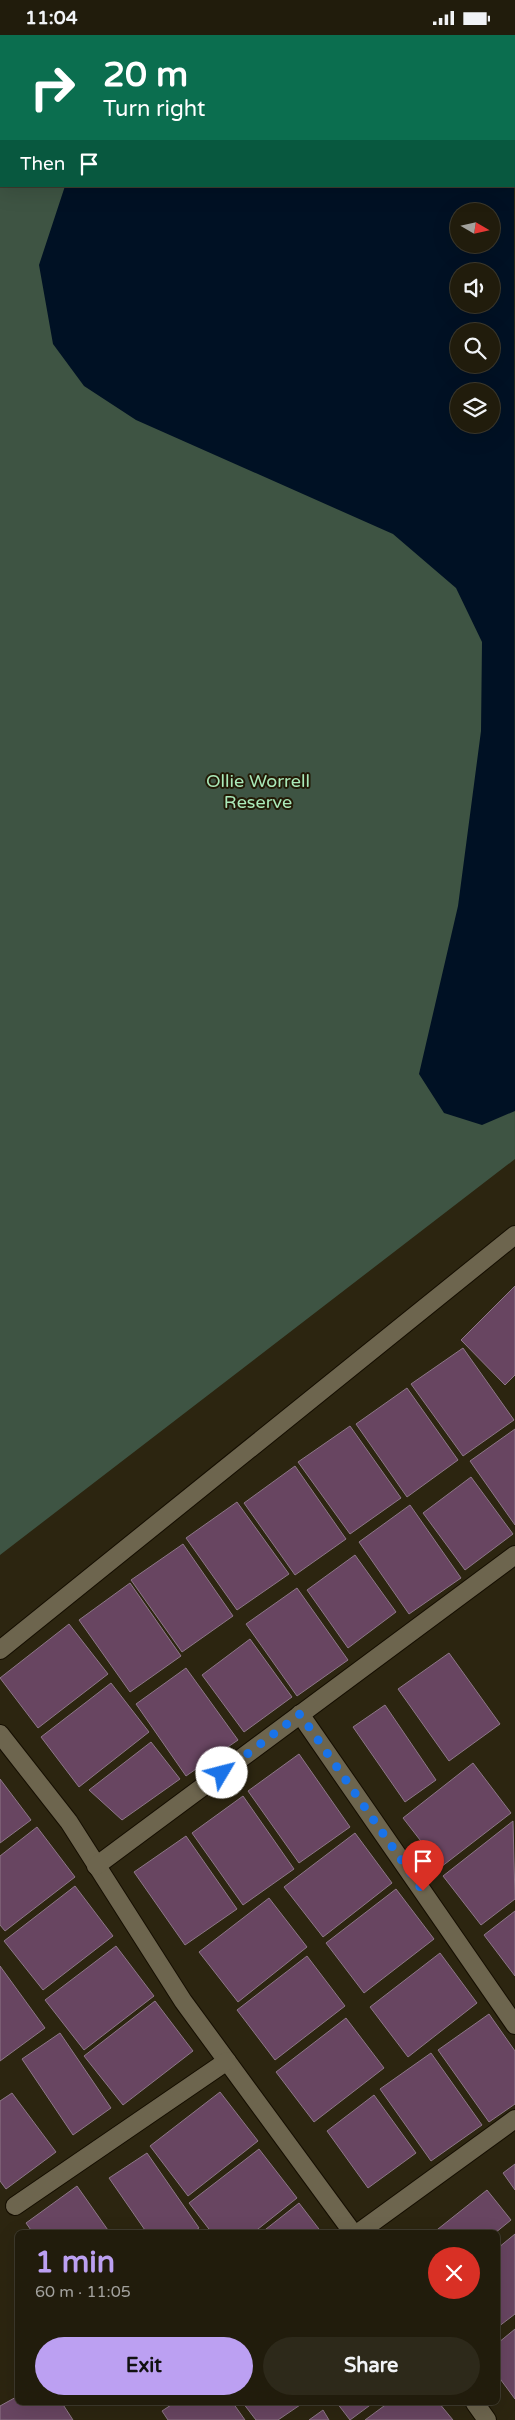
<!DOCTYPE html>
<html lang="en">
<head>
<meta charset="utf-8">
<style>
	:root { --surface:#211c0c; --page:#2d291a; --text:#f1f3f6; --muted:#a2a19d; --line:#3e3a2d; --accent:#bca0f2 }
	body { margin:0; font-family:"Varela Round",sans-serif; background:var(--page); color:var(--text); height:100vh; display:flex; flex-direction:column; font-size:19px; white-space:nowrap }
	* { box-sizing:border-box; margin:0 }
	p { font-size:16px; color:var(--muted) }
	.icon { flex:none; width:28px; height:28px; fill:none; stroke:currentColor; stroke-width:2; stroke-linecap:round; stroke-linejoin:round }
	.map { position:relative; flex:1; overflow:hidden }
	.side { position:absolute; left:15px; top:2195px; width:485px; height:175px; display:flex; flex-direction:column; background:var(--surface); border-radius:8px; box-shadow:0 5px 20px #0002,0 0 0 1px var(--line) }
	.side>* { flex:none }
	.guide { position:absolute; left:0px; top:0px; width:515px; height:152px; box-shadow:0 5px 20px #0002,0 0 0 1px var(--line); background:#0b6e4f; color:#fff; overflow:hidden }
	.needle { width:32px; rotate:99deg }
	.tools { position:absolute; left:450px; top:168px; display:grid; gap:10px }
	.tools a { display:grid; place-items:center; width:50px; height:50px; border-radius:50%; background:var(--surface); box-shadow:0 5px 20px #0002,0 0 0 1px var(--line); font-size:25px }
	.pin { position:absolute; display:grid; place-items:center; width:42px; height:42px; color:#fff; margin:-51px -21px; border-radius:50% 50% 50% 0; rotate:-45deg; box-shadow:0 0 5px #0007 }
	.pin .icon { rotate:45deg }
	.me { position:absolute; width:55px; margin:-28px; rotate:53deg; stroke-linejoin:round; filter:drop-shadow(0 0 4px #0008) }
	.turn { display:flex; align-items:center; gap:18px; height:105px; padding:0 20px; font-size:22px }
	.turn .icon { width:65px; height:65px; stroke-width:2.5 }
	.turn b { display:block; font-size:35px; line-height:42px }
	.then { display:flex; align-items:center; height:48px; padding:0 20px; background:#0003; gap:10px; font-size:19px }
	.round { display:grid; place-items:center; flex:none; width:52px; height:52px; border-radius:26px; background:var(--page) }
	.head { display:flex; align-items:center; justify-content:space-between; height:85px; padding:0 20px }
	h1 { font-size:30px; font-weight:700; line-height:38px; color:var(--accent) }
	.action { display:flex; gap:10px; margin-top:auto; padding:10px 20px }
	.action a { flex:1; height:58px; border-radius:30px; background:var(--accent); color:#111; font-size:20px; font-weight:700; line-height:58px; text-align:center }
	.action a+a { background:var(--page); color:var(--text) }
	.status { display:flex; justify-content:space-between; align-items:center; height:35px; padding:0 25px; background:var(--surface); direction:ltr }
	.status svg { height:14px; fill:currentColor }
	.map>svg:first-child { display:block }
</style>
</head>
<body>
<div class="status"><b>11:04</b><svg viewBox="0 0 49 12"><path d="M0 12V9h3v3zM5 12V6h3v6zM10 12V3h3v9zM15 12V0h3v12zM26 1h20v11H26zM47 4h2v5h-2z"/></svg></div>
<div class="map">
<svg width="515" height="2385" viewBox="0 0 515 2385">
	<rect width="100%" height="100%" fill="#2c2510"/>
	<g fill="#3e5443" fill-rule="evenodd">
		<path d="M79 0H423L425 1H78Z"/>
		<path d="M514 49 515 1124 0 1520V115L1 113V151H514ZM459 176H491V209H459ZM459 236H491V269H459ZM459 296H491V329H459ZM459 356H491V389H459Z"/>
	</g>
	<g fill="#001124" fill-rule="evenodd">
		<path d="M165 0H297L299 1H164Z"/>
		<path d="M514 139 515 1076 482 1090 444 1078 419 1039 458 871 481 696 482 607 456 553 393 499 136 385 84 351 53 309 39 230 65 151H514ZM459 176H491V209H459ZM459 236H491V269H459ZM459 296H491V329H459ZM459 356H491V389H459Z"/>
	</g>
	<g fill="#684561" stroke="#8d7788">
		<path d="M515 1251V1340L505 1350 461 1305Z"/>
		<path d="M463 1313 514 1385 463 1421 411 1349Z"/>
		<path d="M407 1353 458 1425 407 1462 356 1389Z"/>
		<path d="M350 1391 401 1463 350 1499 298 1427Z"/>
		<path d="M515 1394V1490L470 1426Z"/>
		<path d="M295 1431 346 1504 295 1540 244 1468Z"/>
		<path d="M471 1442 513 1499 465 1535 423 1478Z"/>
		<path d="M237 1467 289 1539 237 1575 186 1503Z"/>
		<path d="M410 1470 461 1543 409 1579 359 1507Z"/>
		<path d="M183 1509 233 1581 182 1617 131 1545Z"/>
		<path d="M355 1520 396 1577 348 1613 307 1555Z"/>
		<path d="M130 1548 181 1621 130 1657 79 1585Z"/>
		<path d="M297 1553 348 1625 297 1661 246 1589Z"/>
		<path d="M69 1589 108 1639 38 1693 0 1643Z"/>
		<path d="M250 1604 292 1662 244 1697 202 1640Z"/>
		<path d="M449 1618 500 1689 449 1726 398 1654Z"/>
		<path d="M186 1633 238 1705 186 1741 136 1669Z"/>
		<path d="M111 1648 149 1697 79 1752 41 1702Z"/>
		<path d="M385 1670 436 1745 405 1767 353 1692Z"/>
		<path d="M151 1707 180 1744 122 1785 89 1755Z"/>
		<path d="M299 1719 350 1792 299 1828 248 1756Z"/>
		<path d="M473 1728 511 1778 441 1832 403 1783Z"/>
		<path d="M0 1744 31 1785 0 1808Z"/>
		<path d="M243 1761 294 1834 243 1870 192 1798Z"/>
		<path d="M513 1786 515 1864 481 1890 443 1841Z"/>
		<path d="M37 1792 75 1842 5 1896 0 1890V1821Z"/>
		<path d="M355 1798 392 1848 323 1902 284 1852Z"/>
		<path d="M186 1801 237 1874 185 1910 134 1837Z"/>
		<path d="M75 1851 113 1901 43 1955 4 1906Z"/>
		<path d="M396 1854 434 1904 364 1958 326 1908Z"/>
		<path d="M269 1863 307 1912 238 1967 199 1917Z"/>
		<path d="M515 1876V1941L484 1900Z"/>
		<path d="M116 1911 154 1961 84 2015 45 1965Z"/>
		<path d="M440 1918 477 1968 408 2022 370 1972Z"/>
		<path d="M307 1921 345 1971 275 2025 237 1975Z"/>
		<path d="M0 1931 45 1993 0 2026Z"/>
		<path d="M155 1966 193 2016 123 2070 84 2021Z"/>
		<path d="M489 1979 515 2016V2069L489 2087 438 2015Z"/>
		<path d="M346 1983 384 2033 314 2087 276 2037Z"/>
		<path d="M60 1998 111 2073 73 2100 22 2024Z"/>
		<path d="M431 2018 482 2090 431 2126 380 2054Z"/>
		<path d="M220 2057 258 2106 188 2161 150 2111Z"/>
		<path d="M12 2058 56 2117 6 2154 0 2146V2066Z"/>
		<path d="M374 2060 416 2118 368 2153 327 2096Z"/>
		<path d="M259 2114 297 2163 253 2198H212L189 2168Z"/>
		<path d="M147 2118 199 2193 192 2198H147L109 2143Z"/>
		<path d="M515 2129V2155L503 2138Z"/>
		<path d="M77 2151 110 2198H33L26 2188Z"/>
		<path d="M487 2155 511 2185 495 2198H433Z"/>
		<path d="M299 2168 322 2198H261Z"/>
		<path d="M515 2199V2279L498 2292V2213Z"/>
		<path d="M515 2294V2364L498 2341V2308Z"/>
		<path d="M18 2361V2368H62L73 2385H0V2371Z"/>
		<path d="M174 2368H233L245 2385H168L162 2376Z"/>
		<path d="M243 2368H303L278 2385H256Z"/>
		<path d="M337 2368H373L350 2385Z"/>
		<path d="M388 2368H439L453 2385H365Z"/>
		<path d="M323 2375 329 2385H309Z"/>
	</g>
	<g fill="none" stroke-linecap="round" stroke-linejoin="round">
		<g stroke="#150e00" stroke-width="20">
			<g id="lane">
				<path d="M0 1615 515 1200"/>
				<path d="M300 1679 515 1990"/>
				<path d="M0 1699 69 1787 183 1966 353 2198"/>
				<path d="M96 1831 515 1520"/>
				<path d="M15 2171 227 2026"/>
				<path d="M358 2198 515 2084"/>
				<path d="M475 2368 487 2385"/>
			</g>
		</g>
		<g stroke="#150e00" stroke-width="30">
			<g id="street">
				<path d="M45 1 46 0"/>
				<path d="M0 68 1 67"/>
			</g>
		</g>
		<use href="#lane" stroke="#6d654e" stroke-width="18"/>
		<use href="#street" stroke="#6d654e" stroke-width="28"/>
	</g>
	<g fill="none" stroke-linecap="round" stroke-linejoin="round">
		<path stroke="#1a73e8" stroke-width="9" stroke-dasharray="0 16.2" d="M222 1738 300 1679 423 1856"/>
	</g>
	<g text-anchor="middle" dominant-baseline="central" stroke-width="4" stroke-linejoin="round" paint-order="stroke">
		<g font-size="18" fill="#abeaba" stroke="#231b07">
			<text x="258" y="746">Ollie Worrell<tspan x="258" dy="21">Reserve</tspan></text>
		</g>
	</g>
</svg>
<div class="tools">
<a><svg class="needle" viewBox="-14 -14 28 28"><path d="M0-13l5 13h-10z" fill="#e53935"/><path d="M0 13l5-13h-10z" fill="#a2a19d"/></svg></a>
<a><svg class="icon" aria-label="sound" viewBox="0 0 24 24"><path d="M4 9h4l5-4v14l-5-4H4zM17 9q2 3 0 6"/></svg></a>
<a><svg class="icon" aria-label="search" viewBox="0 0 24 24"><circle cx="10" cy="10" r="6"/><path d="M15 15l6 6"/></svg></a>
<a><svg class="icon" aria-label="layers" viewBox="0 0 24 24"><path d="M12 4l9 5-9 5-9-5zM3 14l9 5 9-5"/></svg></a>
</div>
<div class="pin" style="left:423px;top:1856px;background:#d93025"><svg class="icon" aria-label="arrive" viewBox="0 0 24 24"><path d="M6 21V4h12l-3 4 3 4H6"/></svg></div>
<svg class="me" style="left:222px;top:1738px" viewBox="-20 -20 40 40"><circle r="19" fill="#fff"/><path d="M0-13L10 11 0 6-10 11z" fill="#1a73e8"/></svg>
<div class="guide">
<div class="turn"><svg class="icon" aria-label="right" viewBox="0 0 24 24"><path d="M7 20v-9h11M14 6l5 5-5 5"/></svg><div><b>20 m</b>Turn right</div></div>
<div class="then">Then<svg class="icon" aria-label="arrive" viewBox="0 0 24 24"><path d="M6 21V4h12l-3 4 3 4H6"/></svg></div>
</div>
<section class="side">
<div class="head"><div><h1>1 min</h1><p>60 m · 11:05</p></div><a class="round" style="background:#d93025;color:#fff"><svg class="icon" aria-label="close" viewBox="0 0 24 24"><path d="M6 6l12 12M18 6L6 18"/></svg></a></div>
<div class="action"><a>Exit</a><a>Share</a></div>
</section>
</div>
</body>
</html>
